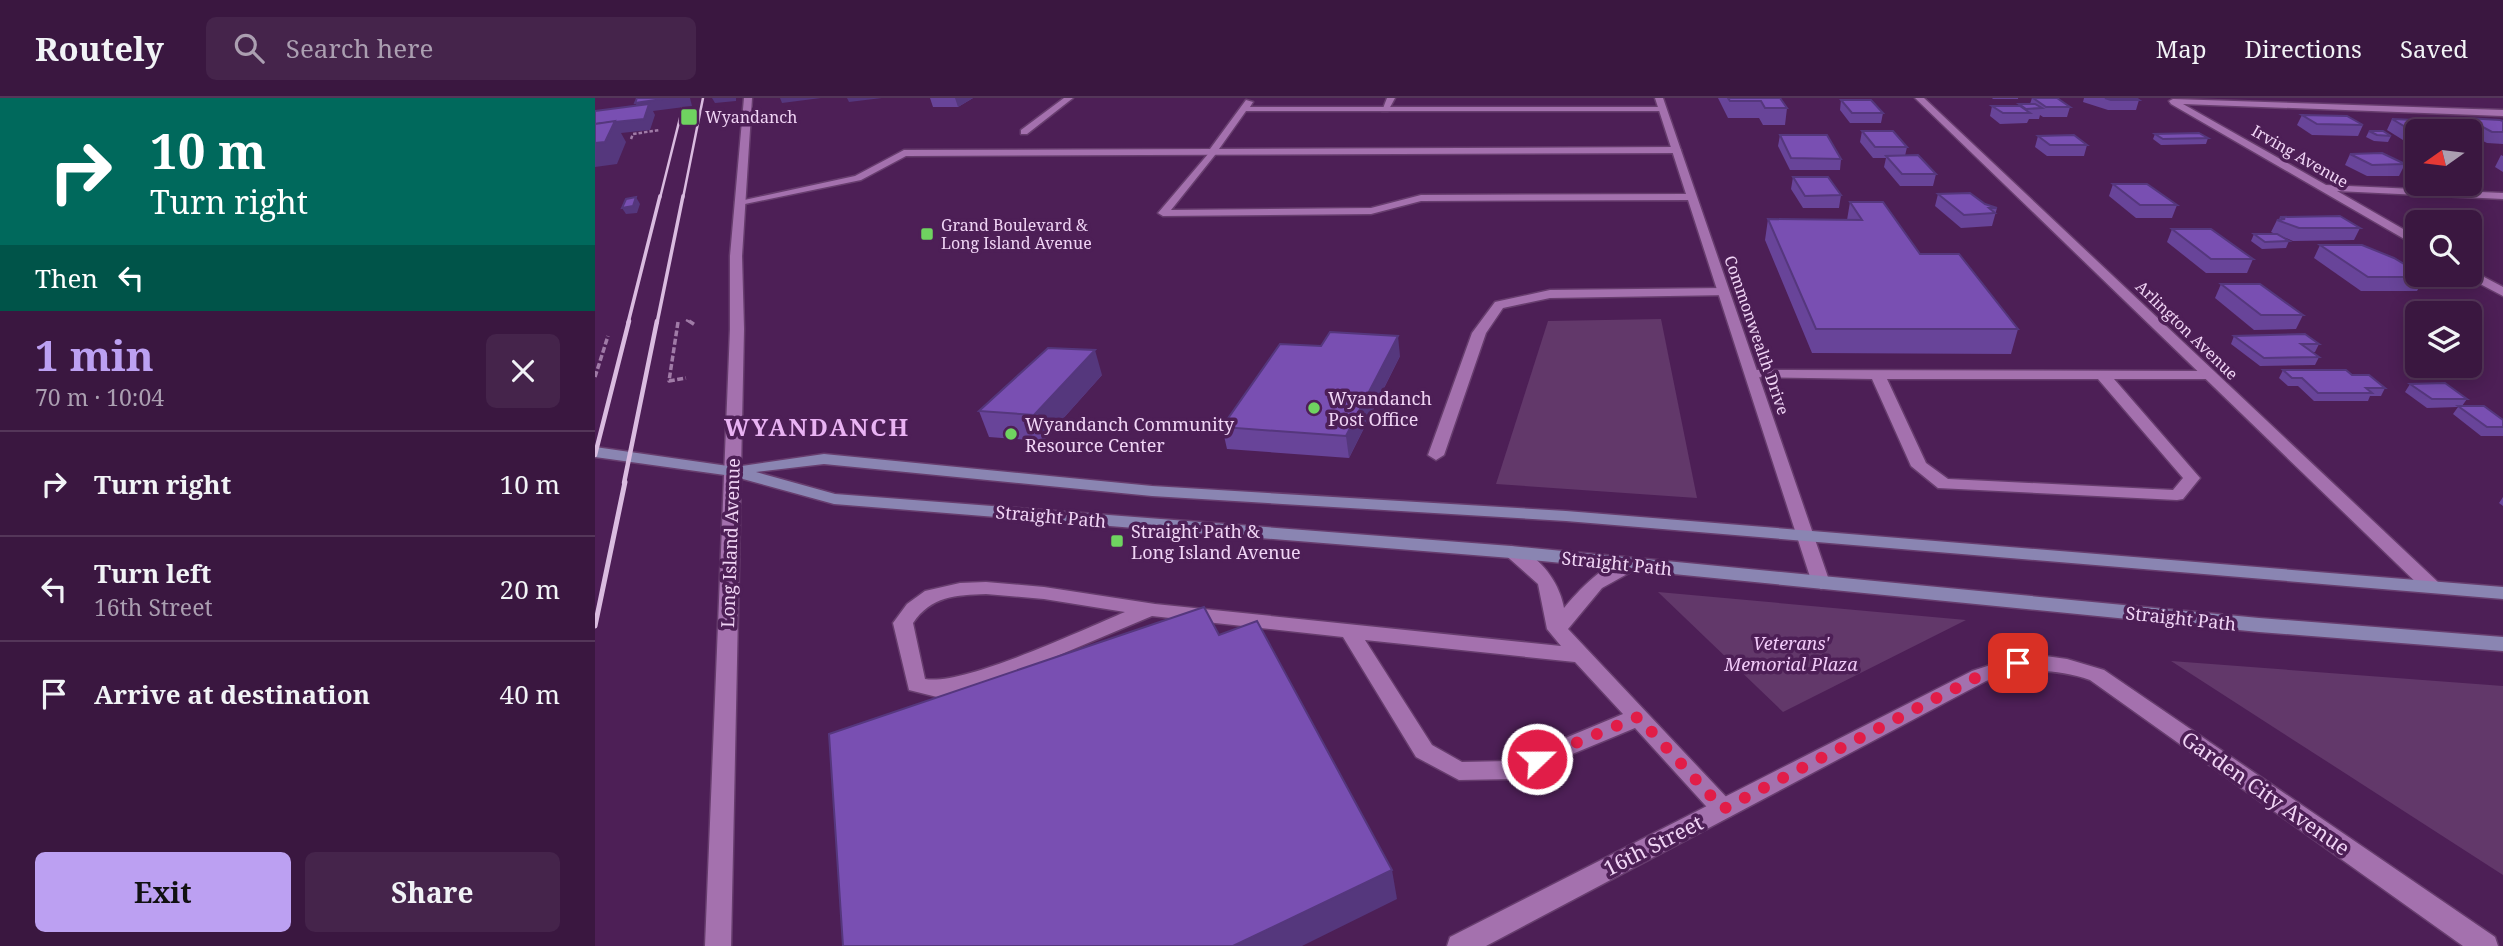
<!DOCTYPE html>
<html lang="en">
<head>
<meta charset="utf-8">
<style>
	:root { --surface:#3a1740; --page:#45244b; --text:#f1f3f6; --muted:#ab9fb1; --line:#543659; --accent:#bca0f2 }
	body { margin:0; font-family:"Noto Serif",serif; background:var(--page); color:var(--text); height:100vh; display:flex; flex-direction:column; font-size:26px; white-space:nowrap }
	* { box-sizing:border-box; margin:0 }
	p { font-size:23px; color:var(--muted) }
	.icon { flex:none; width:38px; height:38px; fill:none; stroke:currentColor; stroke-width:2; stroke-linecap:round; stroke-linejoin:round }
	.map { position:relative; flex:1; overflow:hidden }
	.details { display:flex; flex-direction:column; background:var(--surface); width:595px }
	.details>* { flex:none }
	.hud { background:#00695c; color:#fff; overflow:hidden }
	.needle { width:46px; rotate:256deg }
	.fabs { position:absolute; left:1810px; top:21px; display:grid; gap:14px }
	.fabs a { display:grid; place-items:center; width:77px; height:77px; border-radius:10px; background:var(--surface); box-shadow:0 4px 18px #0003,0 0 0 2px var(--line); font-size:35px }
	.pin { position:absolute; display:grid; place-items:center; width:60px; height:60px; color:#fff; margin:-30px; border-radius:14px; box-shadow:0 4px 10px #0006 }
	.me { position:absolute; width:77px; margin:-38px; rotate:68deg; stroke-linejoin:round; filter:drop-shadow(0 0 5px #0008) }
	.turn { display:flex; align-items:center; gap:24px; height:147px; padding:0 35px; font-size:32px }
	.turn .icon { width:91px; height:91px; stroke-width:2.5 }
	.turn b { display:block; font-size:49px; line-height:60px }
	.then { display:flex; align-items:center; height:66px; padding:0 35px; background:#0003; gap:14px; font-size:26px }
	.round { display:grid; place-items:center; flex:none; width:74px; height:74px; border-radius:10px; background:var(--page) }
	.head { display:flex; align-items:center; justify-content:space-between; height:119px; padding:0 35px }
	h1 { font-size:42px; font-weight:700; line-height:52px; color:var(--accent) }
	.button { display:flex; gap:14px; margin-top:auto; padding:14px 35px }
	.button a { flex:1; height:80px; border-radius:10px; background:var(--accent); color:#111; font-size:28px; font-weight:700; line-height:80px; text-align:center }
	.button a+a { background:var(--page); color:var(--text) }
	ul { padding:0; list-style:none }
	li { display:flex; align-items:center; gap:21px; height:105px; padding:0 35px; border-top:2px solid var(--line) }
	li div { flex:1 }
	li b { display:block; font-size:26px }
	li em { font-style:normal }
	header { display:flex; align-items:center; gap:42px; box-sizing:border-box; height:98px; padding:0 35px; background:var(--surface); border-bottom:2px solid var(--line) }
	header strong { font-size:33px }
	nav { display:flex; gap:38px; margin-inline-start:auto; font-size:24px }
	.search { width:490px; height:63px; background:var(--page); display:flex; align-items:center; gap:18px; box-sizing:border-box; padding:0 24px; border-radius:10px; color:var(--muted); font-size:26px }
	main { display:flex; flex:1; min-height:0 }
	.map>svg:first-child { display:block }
</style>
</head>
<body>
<header>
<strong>Routely</strong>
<div class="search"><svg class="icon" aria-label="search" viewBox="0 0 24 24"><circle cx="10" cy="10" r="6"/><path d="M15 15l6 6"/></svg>Search here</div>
<nav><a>Map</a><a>Directions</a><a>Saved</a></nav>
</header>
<main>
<section class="details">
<div class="hud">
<div class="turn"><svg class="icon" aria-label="right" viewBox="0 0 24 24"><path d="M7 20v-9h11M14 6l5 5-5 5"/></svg><div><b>10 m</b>Turn right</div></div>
<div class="then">Then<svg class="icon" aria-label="left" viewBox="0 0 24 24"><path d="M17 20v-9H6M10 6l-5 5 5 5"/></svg></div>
</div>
<div class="head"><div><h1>1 min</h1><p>70 m · 10:04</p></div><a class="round"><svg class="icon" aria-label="close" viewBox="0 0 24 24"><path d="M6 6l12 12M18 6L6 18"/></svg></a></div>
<ul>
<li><svg class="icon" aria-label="right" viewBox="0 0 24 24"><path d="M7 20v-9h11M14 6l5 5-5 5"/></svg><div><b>Turn right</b></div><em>10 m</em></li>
<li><svg class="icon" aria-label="left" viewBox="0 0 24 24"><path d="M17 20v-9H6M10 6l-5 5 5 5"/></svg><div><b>Turn left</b><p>16th Street</p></div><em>20 m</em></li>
<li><svg class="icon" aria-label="arrive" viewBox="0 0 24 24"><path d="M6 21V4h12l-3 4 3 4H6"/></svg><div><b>Arrive at destination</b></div><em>40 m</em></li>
</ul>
<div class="button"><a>Exit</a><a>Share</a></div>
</section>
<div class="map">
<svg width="1908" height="848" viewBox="0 0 1908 848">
	<rect width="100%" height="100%" fill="#4d1f56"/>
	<g fill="#62386a">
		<path d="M1066 221 1102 400 901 386 953 223Z"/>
		<path d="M1063 494 1371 522 1188 614Z"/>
		<path d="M1576 563 1908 588V777Z"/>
	</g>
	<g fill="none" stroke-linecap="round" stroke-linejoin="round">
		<g stroke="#673d6e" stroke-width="3">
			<g id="service">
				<path d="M651 2 658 4 655 9H1067L1071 11 1067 13H651L624 51 1081 49 1086 52 1081 55 311 58 266 82 145 107 140 104 260 78 309 52 615 51Z"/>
				<path d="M1129 190 1133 191V197L955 200 908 210 891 235 849 357 841 362 833 357 877 235 900 204 955 192Z"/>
				<path d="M1157 272 1614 273 1621 277 1614 281H1519L1605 380 1588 401 1582 402 1343 390 1316 368 1277 281 1152 279 1150 276ZM1292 281H1503L1588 380 1578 392 1353 381 1331 365Z"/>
				<path d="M916 448C944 456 964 483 969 510 983 493 1017 455 1043 462L1045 466 1043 470 1007 490 973 531 1136 704 1140 711 1136 718 1128 721 1120 718 1040 630 917 681 864 682 821 659 748 539 557 518 424 574 342 599 314 592 298 525 312 506 330 493 365 485 391 484 449 489 560 506 966 548 952 531 943 486 907 454ZM391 496 449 501 530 514C489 531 369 588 330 581L318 525C336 498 361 497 391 496ZM770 542 980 564 1028 616 915 663 867 664 837 647Z"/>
			</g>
		</g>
		<g stroke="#673d6e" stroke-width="3">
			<g id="minor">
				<path d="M792 0H800L793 13H787Z"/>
				<path d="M1060 0H1068L1235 485 1233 489 1226 491 1217 485 1093 102 826 103 776 116 568 118 563 115 619 49 624 52 576 112 776 110 826 97 1091 96Z"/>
				<path d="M1320 0H1329L1844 485 1846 489 1844 493H1830Z"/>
				<path d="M1578 1 1908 12V18L1588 6 1731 87 1908 95V101L1742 93 1822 139V147L1818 146 1576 6 1574 3Z"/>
				<path d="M1874 171 1908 189V198L1870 178 1874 177Z"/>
				<path d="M1443 557 1472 561 1509 572 1900 839 1903 848H1868L1495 582C1459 570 1426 570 1391 583L891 848H852L855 839 1377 573 1414 561Z"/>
			</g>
		</g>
		<g stroke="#673d6e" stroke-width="3">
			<g id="tertiary">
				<path d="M149 0H157L147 158 149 231 136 848H110L135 231V158Z"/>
				<path d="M469 0H478L432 36H426V32Z"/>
			</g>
		</g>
		<g stroke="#673d6e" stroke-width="3">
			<path id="secondary" d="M0 349 140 369 229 356 557 388 971 413 1908 489V501L971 423 557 398 229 366 161 374 240 396 916 448 1664 520 1908 539V553L1664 534 916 460 239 406 137 378 0 359Z"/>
		</g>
		<g stroke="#a07ba7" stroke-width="2.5" stroke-dasharray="3.5 2" stroke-linecap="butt">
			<path d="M36 41 38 36 65 32"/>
			<path d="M91 222 97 225"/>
		</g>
		<g stroke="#a07ba7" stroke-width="3.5" stroke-dasharray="6 2.5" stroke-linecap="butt">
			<path d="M94 223 100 227"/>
			<path d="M83 224 74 283 91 280"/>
			<path d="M0 279 13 238"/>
		</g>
		<use href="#service" fill="#a471ae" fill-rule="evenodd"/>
		<use href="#minor" fill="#a471ae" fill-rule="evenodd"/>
		<use href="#tertiary" fill="#a471ae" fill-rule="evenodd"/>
		<use href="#secondary" fill="#8a85b2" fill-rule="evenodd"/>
		<g stroke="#dabce0" stroke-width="2.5">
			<path d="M65 100 90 0"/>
			<path d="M88 100 108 0"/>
		</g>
		<g stroke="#dabce0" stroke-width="3.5">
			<path d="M33 225 65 98"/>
			<path d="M62 225 88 98"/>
		</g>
		<g stroke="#dabce0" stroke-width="4.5">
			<path d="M0 357 34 223"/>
			<path d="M29 385 62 223"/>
		</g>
		<path stroke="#dabce0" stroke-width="5" d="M0 528 30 384"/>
	</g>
	<g fill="#684499">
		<path d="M335 0H378L363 9H338Z"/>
		<path d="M1123 0H1185L1192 10 1190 27H1168L1164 20H1133Z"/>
		<path d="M1397 0H1423V1H1398Z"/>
		<path d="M1437 0H1462L1475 9 1472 19H1448L1445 17 1444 21H1434L1432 25 1405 26 1395 18 1397 8H1424V6H1435Z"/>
		<path d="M1489 0H1541L1544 2 1541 12H1513L1488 4Z"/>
		<path d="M1246 2 1288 15 1286 25H1255L1245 12Z"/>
		<path d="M1707 17 1768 27 1763 38 1717 37 1702 27Z"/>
		<path d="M1871 20 1908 23V46L1892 45 1874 36V33H1870L1866 31Z"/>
		<path d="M1797 21 1863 33H1822V42H1808L1792 32Z"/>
		<path d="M1267 33 1312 49 1310 58 1341 76 1338 88H1305L1289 69 1291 60H1278L1265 44Z"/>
		<path d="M1774 33 1796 38 1793 44 1779 43 1771 39Z"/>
		<path d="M1560 36 1613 40 1611 46 1566 47 1558 41Z"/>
		<path d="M1185 37 1246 61 1245 72H1195L1183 48Z"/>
		<path d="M1443 38 1492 47 1489 58H1452L1440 49Z"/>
		<path d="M1755 56 1810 66 1804 78H1772L1750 67Z"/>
		<path d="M1906 57 1908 58V74L1900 69Z"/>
		<path d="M1198 79 1246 97 1244 110H1208L1196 91Z"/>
		<path d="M1518 86 1582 107 1577 120H1541L1514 98Z"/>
		<path d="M1343 96 1402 110 1397 128 1366 130 1340 108Z"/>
		<path d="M1255 104 1423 231 1416 256 1217 255 1170 142 1173 121 1252 122Z"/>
		<path d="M1685 119 1765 130 1759 142 1698 143 1686 138 1694 143 1691 150 1667 151 1656 143 1659 136H1680L1676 134 1682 122H1684Z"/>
		<path d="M1577 131 1658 161 1652 175H1611L1572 144Z"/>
		<path d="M1725 147 1830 179 1822 193H1766L1719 160Z"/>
		<path d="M1626 186 1708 217 1701 231 1659 232 1620 200Z"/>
		<path d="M1639 238 1724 246 1720 254H1716L1724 259 1720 267 1665 268 1636 246Z"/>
		<path d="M805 258 754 360 632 351 627 329Z"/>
		<path d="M1688 272 1757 277 1790 290 1786 298H1775L1773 303H1719L1703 288H1693L1684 280Z"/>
		<path d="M507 277 448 343 394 339 384 313Z"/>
		<path d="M1815 286 1872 301 1867 308 1908 322V338H1886L1858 316 1863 309 1832 310 1810 294Z"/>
		<path d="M1908 399V408L1904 405Z"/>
	</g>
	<g fill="#55377d">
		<path d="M74 0H95L97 8 58 13 60 17 55 32 26 35 31 44 22 66 0 69V27L46 15 40 5Z"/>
		<path d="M117 0H141V3L120 5Z"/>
		<path d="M185 0H226L187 5Z"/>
		<path d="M252 0H287L254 4Z"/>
		<path d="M360 0H378L363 9Z"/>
		<path d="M41 99 45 106 42 115 31 116 27 110Z"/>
		<path d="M803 238 805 258 754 360 751 338Z"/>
		<path d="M500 252 507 277 448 343 439 317Z"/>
		<path d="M797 772 802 801 707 848H638Z"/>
	</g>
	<g fill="#794fb2" stroke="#55377d" stroke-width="2">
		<path d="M42 0H74L40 5Z"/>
		<path d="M1133 0H1185L1192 10H1170L1166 3H1135Z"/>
		<path d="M1438 0H1462L1475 9H1451Z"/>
		<path d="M1510 0H1541L1544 2H1516Z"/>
		<path d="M1246 2H1276L1288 15H1257Z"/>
		<path d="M54 6 49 21 0 26V13Z"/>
		<path d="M1424 6H1440L1447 10 1431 11Z"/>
		<path d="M1397 8H1425L1435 15H1408Z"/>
		<path d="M1707 17 1752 18 1768 27 1722 26Z"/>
		<path d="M1871 20 1905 22 1908 23V34H1897Z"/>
		<path d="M1797 21 1845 23 1863 33 1814 31Z"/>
		<path d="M20 23 10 44 0 45V26Z"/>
		<path d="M1267 33H1298L1312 49H1280Z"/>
		<path d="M1774 33H1788L1796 38 1782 37Z"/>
		<path d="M1604 35 1613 40 1568 41 1560 36Z"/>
		<path d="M1185 37H1232L1246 61 1196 60Z"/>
		<path d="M1479 37 1492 47H1455L1443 38Z"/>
		<path d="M1787 55 1810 66 1777 67 1755 56Z"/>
		<path d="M1323 57 1341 76H1307L1291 58Z"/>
		<path d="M1198 79H1233L1246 97 1210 98Z"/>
		<path d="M1518 86H1552L1582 107H1545Z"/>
		<path d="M1375 95 1390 106 1402 110H1394L1400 115 1369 117 1343 96Z"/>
		<path d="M41 99 38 108 27 110 31 101Z"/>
		<path d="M1255 104H1288L1325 156H1364L1423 231H1221L1173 121 1267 122Z"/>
		<path d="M1745 118 1765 130H1704L1682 122 1690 121 1685 119Z"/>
		<path d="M1577 131H1616L1658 161H1616Z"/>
		<path d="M1659 136H1682L1694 143 1670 144Z"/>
		<path d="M1725 147H1767L1799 160 1822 174V177H1826L1830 179H1773Z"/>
		<path d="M1626 186H1665L1708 217H1666Z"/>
		<path d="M735 234 803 238 751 338 627 329 685 246 726 248Z"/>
		<path d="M1710 236 1724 246H1706L1724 259 1669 260 1639 238Z"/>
		<path d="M453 250 500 252 439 317 384 313Z"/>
		<path d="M1688 272H1751L1757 277H1774L1790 290H1771L1777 295H1723L1707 280H1697Z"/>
		<path d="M1850 285 1872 301H1837L1815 286Z"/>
		<path d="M1863 308H1889L1908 322V329H1892Z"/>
		<path d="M609 509 624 537 662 523 797 772 638 848H248L234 636Z"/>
	</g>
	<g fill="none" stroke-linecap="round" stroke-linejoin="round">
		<path stroke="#e11d48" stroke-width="12" stroke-dasharray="0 21.6" d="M942 661 1043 619 1128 711 1384 578 1423 565"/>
	</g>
	<g fill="#6fd360" stroke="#4d1f56" stroke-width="2.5">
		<rect x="85" y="10" width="18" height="18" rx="3.5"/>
		<rect x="325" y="129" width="14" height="14" rx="3.5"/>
		<circle cx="719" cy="310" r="7"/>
		<circle cx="416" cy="336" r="7"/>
		<rect x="515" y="436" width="14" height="14" rx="3.5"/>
	</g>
	<g text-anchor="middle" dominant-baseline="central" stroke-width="7" stroke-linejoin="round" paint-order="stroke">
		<g font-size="16" fill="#f0d4f5" stroke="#4d1f56" text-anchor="start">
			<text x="110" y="19">Wyandanch</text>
			<text x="346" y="127">Grand Boulevard &amp;<tspan x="346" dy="18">Long Island Avenue</tspan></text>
		</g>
		<g font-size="16" fill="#f0d4f5" stroke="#4d1f56">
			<text transform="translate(1705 58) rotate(30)">Irving Avenue</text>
			<text transform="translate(1592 232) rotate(44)">Arlington Avenue</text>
			<text transform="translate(1162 237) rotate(71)">Commonwealth Drive</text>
		</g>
		<g font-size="18" fill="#f0d4f5" stroke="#4d1f56" text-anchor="start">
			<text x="733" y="300">Wyandanch<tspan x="733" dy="21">Post Office</tspan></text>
			<text x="430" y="326">Wyandanch Community<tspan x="430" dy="21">Resource Center</tspan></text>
			<text x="536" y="433">Straight Path &amp;<tspan x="536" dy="21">Long Island Avenue</tspan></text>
		</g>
		<g font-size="18" fill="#f0d4f5" stroke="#4d1f56">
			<text transform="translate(456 418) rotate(5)">Straight Path</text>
			<text transform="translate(135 445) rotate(-88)">Long Island Avenue</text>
			<text transform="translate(1022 465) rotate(6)">Straight Path</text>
			<text transform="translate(1586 520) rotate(6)">Straight Path</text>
		</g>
		<g font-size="18" font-style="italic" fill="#f1caf8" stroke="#4d1f56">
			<text x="1196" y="545">Veterans'<tspan x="1196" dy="21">Memorial Plaza</tspan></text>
		</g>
		<g font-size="21" fill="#f0d4f5" stroke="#4d1f56">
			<text transform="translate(1671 695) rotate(35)">Garden City Avenue</text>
			<text transform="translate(1058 747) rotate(-27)">16th Street</text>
		</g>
		<g font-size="24" font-weight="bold" letter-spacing="2" fill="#e9b3f3" stroke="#4d1f56">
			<text x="222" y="328">WYANDANCH</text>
		</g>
	</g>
</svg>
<div class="fabs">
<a><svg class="needle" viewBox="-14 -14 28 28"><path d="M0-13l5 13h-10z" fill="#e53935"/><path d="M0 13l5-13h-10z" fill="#ab9fb1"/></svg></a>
<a><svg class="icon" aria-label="search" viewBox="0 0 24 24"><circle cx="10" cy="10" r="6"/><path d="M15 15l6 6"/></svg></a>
<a><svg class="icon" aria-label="layers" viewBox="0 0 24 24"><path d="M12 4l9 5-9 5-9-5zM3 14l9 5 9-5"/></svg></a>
</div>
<div class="pin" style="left:1423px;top:565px;background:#d93025"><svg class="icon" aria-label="arrive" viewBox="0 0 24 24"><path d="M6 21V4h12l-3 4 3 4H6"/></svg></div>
<svg class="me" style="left:942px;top:661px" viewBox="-20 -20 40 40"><circle r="17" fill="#e11d48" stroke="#fff" stroke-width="3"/><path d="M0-11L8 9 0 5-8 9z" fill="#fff"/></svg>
</div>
</main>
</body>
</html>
